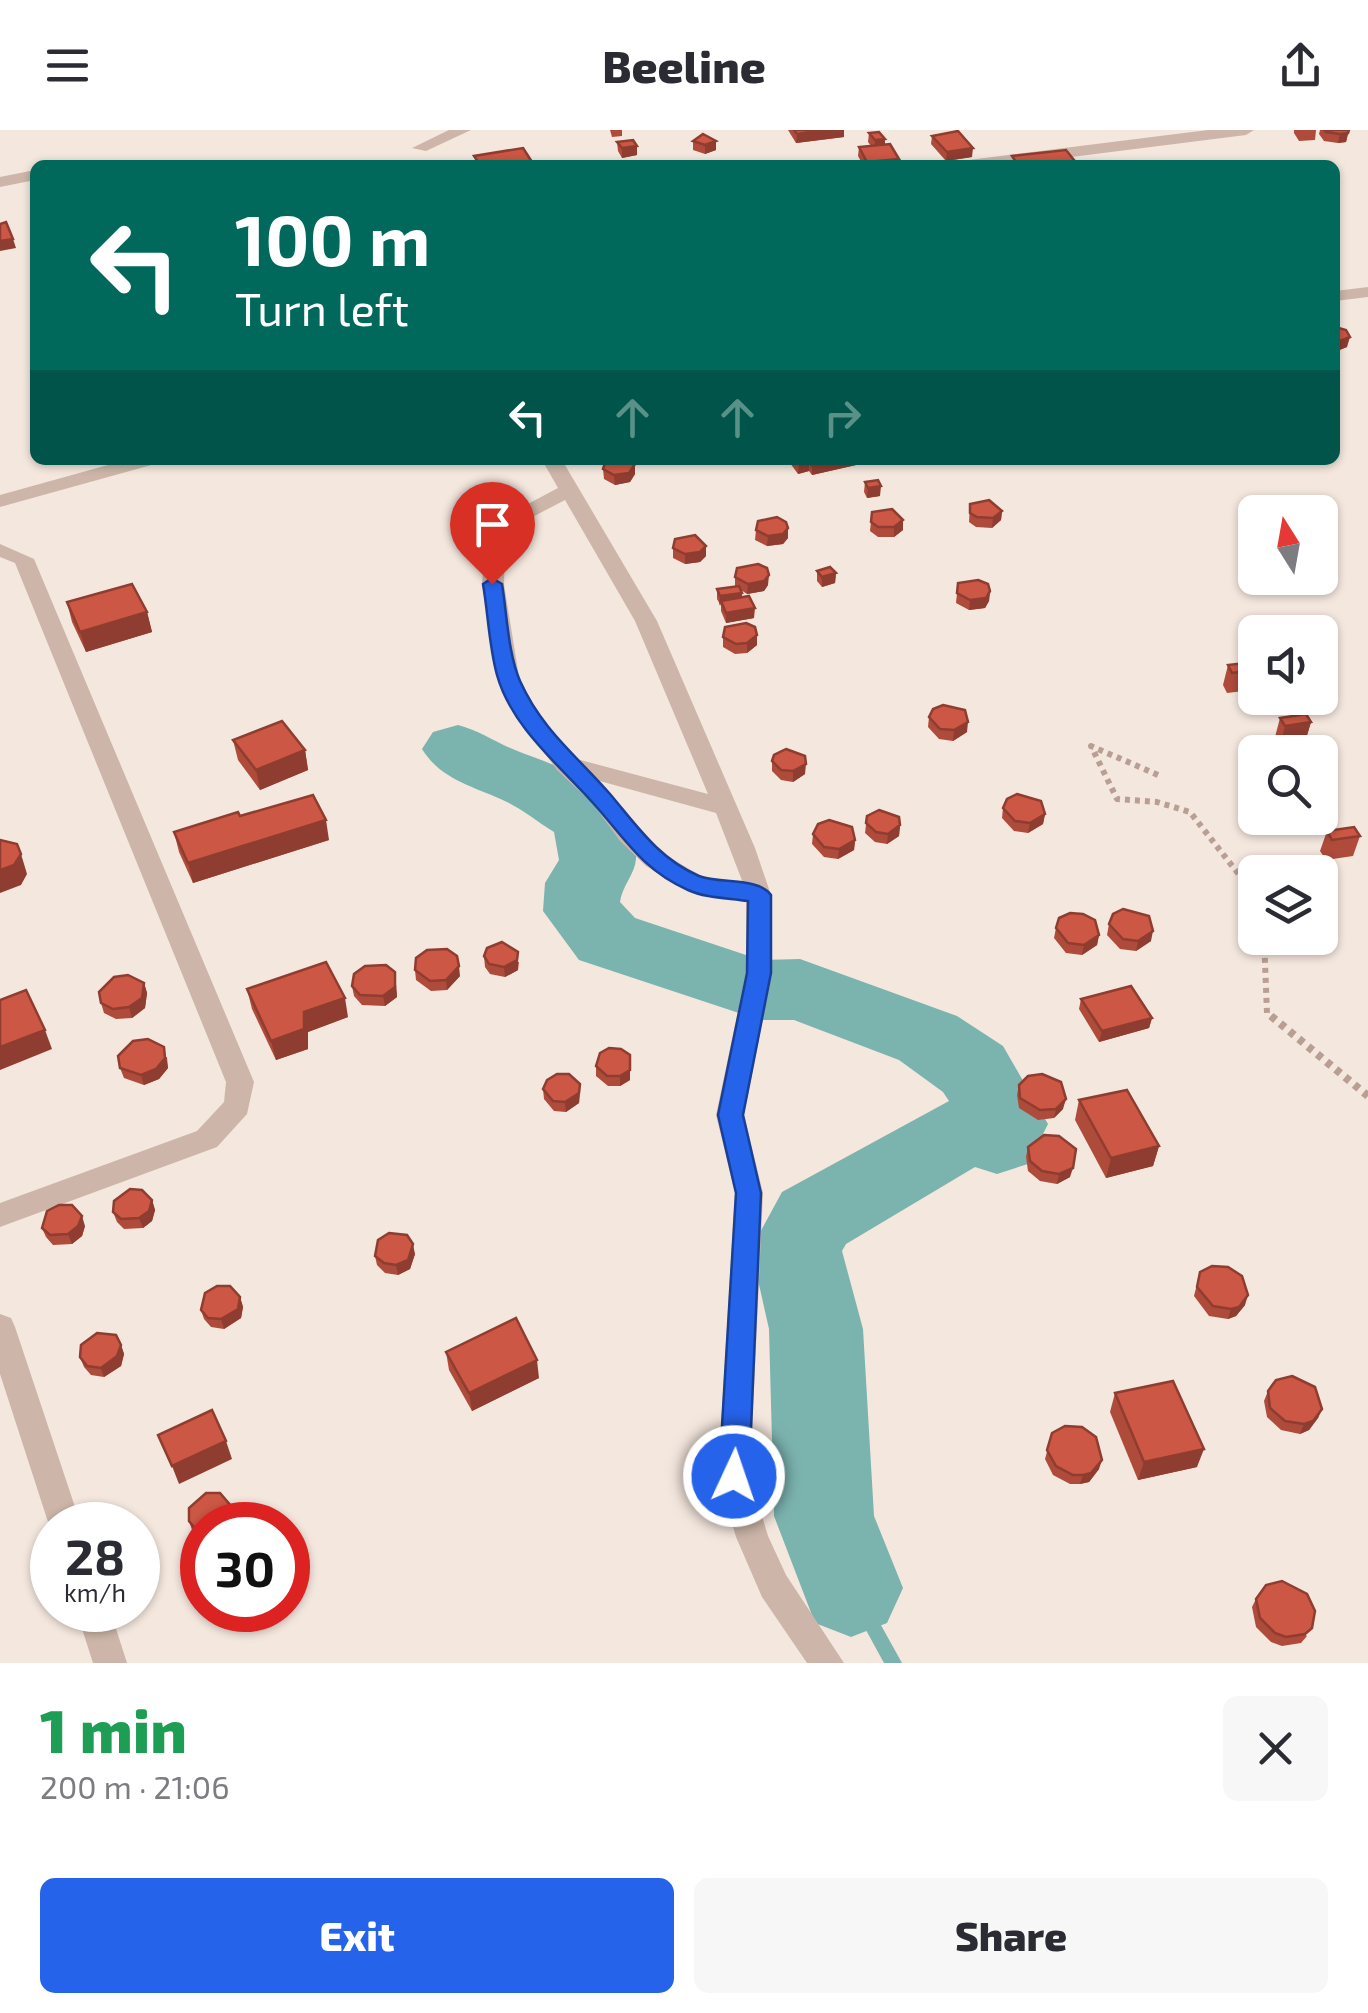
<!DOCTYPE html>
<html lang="en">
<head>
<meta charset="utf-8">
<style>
	:root { --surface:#fff; --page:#f7f7f7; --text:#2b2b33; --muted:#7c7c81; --accent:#2563eb }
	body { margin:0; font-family:"Exo 2",sans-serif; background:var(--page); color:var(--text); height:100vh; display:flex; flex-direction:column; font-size:38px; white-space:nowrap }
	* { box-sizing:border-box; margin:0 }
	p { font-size:32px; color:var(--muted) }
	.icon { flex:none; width:55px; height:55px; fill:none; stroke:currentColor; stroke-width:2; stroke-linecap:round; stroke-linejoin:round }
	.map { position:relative; height:1533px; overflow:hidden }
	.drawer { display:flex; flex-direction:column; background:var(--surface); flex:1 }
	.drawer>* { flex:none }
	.hud { position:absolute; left:30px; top:30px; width:1310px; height:305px; border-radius:15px; box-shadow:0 2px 8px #0004; background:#00695c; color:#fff; overflow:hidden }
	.needle { width:65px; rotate:349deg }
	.tools { position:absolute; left:1238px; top:365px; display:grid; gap:20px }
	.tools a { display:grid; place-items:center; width:100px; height:100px; border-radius:15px; background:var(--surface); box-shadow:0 2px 8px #0004; font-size:50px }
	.speed { position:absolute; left:30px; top:1372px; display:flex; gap:20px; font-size:50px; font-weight:700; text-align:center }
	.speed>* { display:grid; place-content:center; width:130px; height:130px; border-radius:50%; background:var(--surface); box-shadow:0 2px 8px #0004; line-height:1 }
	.speed small { font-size:25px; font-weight:400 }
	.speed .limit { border:15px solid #d22; background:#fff; color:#111 }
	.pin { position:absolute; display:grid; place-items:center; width:85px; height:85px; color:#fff; margin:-102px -42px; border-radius:50% 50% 50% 0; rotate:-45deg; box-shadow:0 0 10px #0007 }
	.pin .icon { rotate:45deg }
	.me { position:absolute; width:110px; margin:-55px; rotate:3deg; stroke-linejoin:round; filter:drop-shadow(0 0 8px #0008) }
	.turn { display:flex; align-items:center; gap:35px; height:210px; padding:0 40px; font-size:45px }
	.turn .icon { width:130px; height:130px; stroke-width:2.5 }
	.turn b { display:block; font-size:70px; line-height:85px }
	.lanes { display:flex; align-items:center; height:95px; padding:0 40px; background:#0003; justify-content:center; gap:50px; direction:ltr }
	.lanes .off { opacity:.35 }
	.round { display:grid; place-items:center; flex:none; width:105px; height:105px; border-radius:15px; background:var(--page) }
	.head { display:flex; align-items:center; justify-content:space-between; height:170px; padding:0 40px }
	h1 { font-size:60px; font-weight:800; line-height:75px; color:#1e9e55 }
	.primary-button { display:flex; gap:20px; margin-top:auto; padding:20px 40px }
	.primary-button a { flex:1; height:115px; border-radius:15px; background:var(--accent); color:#fff; font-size:40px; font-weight:800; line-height:115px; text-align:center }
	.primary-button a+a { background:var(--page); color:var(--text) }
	header { display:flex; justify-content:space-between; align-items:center; height:130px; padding:0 40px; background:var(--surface); font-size:45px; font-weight:800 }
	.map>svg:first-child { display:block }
</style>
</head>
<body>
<header><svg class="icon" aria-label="menu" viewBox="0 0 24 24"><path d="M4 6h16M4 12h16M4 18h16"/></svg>Beeline<svg class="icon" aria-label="share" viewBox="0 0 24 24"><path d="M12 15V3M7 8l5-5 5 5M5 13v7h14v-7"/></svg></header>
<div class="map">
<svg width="1368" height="1533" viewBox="0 0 1368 1533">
	<rect width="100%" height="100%" fill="#f4e7de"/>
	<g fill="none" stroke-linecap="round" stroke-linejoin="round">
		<path fill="#7bb3af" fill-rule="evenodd" d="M851 1450 857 1452 902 1533H884L843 1458 845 1452Z"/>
		<path fill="#7bb3af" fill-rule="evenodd" d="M458 595C480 601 495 612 515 620 547 633 589 645 614 670 625 682 637 713 636 729 635 744 622 756 620 772L635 788 761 830 800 829 957 886 1003 916 1048 994 1028 1034 997 1044 975 1037 846 1114 842 1121 863 1199 874 1386 903 1458 887 1493 851 1507 815 1493 774 1386 769 1199 751 1119 782 1062 949 971 943 962 899 930 794 890H760L579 830 543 781 545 753 559 730 554 702C538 692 523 680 507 672 474 656 442 651 422 619L433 602Z"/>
		<g stroke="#b99f93" stroke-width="6" stroke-dasharray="5 5" stroke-linecap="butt">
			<path d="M1158 645 1091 616 1117 669 1157 672 1190 682 1255 765"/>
			<path d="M1264 808 1267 883 1274 889"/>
		</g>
		<path stroke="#b99f93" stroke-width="8" stroke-dasharray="6 6" stroke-linecap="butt" d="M1271 886 1368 966"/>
		<g fill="#cdb6a9" fill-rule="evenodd">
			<path d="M449 0H471L426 21 412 18Z"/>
			<path d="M1208 0H1254L1246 5 1008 35H961L969 30Z"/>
			<path d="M35 40V50L0 57V47Z"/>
			<path d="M1368 157V167L1335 171V161Z"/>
			<path d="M126 330H158L155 334 0 377V365Z"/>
			<path d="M542 330H562L657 491 755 718 771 765 772 843 744 985 763 1063 750 1346 768 1406 786 1445 844 1533H807L762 1467 736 1407 718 1346 735 1063 716 985 746 843V772L686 760 646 736 620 711 593 674 557 640 516 584 497 547 482 454 485 417 509 384 558 358ZM565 370 635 491 708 664 573 628 534 576 519 547 504 454 505 417 523 392ZM596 650 716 683 743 753 701 746 664 724Z"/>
			<path d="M0 414 34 429 254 952 247 984 217 1017 0 1097V1073L197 1001 224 972 226 952 15 433 0 427Z"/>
			<path d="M0 1184 11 1188 15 1197 81 1395H52V1403L49 1395 0 1244Z"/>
			<path d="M76 1480H110L127 1533H93Z"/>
		</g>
	</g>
	<g fill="#af4b3a">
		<path d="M610 0H622V6L612 7Z"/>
		<path d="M788 0H844V7L796 13Z"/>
		<path d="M1294 0H1316L1315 10 1299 11 1294 3Z"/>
		<path d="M1320 0H1349L1346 12 1338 13 1324 11 1319 4Z"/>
		<path d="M869 3 885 9V15L899 29 898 35H863L858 26 859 17 871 16 868 12Z"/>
		<path d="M932 6 972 27 946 31 931 14Z"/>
		<path d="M693 11H716V20L705 24 693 20Z"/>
		<path d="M617 12 637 25 622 28 618 21Z"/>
		<path d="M1335 197 1347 217 1337 221H1335Z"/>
		<path d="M790 330H856V335L812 345 809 341 798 344 790 333Z"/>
		<path d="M635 334V344L630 352 615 355 604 349 603 339Z"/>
		<path d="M865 352 880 366 867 368 864 362Z"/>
		<path d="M970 374 1002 381 1001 390 992 398 976 397 969 392Z"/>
		<path d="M872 382 903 400 894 407H878L870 401Z"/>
		<path d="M756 400 788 408 783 414 767 416 755 410Z"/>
		<path d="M706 416V426L700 432 685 434 673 428V418Z"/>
		<path d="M817 441 836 443 835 453 822 457 817 451Z"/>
		<path d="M735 447 768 455 764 461 747 464 741 460 742 467 754 488 726 493 721 481V476L717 469V459L735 457Z"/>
		<path d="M958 453 990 461 989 471 985 478 969 480 956 473Z"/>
		<path d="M67 472 147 482 152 502 86 522 72 492Z"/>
		<path d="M723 507 757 515 747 523 735 524 723 517Z"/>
		<path d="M1228 535H1255V550L1252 560 1227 563 1223 555Z"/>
		<path d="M929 587 967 602 953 611 939 609 928 597Z"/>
		<path d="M1280 588 1311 592 1305 612 1280 616 1275 607Z"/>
		<path d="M233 610 305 620 308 640 260 660 238 630Z"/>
		<path d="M772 631 805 644 793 652 781 650 772 641Z"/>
		<path d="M1003 678 1045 684 1043 694 1028 703 1014 701 1002 688Z"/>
		<path d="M240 686 329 710 193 753 179 722 174 702Z"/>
		<path d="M867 686 900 695 899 706 887 714 875 712 865 703Z"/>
		<path d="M1327 701 1360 706 1353 726 1326 730 1320 721Z"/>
		<path d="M813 704 855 710 854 720 838 729 824 727 812 714Z"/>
		<path d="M1109 794 1151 811 1136 821 1120 819 1107 805Z"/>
		<path d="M1056 798 1099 805 1097 815 1082 825 1066 823 1054 808Z"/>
		<path d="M484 826 519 832 518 840 505 847 490 844 485 837Z"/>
		<path d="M415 840 460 846 447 860 431 861 416 850Z"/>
		<path d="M395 842 397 867 385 876 362 875 354 866 352 856Z"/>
		<path d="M144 853 147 863 145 878 132 888 116 889 104 883 101 873Z"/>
		<path d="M247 859 348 887 308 902V919L276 930 252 879Z"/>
		<path d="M1081 869 1152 888 1149 898 1099 912 1079 879Z"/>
		<path d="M167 927 168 938 159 949 144 955 124 948 120 938Z"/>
		<path d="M596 936 630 950 620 956H608L596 946Z"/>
		<path d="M1019 955 1063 979 1054 988 1038 990 1019 978 1017 965Z"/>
		<path d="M543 959 580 964 579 973 566 982 554 981 544 969Z"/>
		<path d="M1079 970 1159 1016 1153 1036 1106 1048 1075 990Z"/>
		<path d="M1028 1017 1070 1047 1057 1054 1040 1051 1028 1041 1026 1027Z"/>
		<path d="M152 1070 155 1080 152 1091 143 1098 124 1099 117 1092 113 1082Z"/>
		<path d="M85 1096 82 1106 72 1114 53 1115 46 1107 42 1098Z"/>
		<path d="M415 1124 410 1139 398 1145 385 1143 377 1135 375 1126Z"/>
		<path d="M1200 1142 1245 1175 1236 1186 1228 1189 1209 1186 1194 1166Z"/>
		<path d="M240 1167 243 1177 241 1188 224 1199 211 1197 204 1189 201 1180Z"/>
		<path d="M121 1215 124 1224 121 1236 104 1247 91 1245 84 1237 80 1227Z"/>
		<path d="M446 1222 539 1248 472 1281 449 1240Z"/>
		<path d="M1268 1261 1322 1279 1318 1288 1309 1300 1300 1304 1281 1300 1267 1287 1264 1271Z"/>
		<path d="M1115 1263 1197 1337 1138 1350 1110 1282Z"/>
		<path d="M1052 1303 1099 1339 1089 1352 1080 1354H1070L1053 1345 1045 1329Z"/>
		<path d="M232 1377 235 1386 233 1395H202V1410H200L192 1400 189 1391Z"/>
		<path d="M1256 1469 1307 1506 1301 1513 1282 1516 1271 1512 1256 1497 1252 1477Z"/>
	</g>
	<g fill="#8f3d30">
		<path d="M827 0H844V7L796 13 797 4Z"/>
		<path d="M1348 3 1346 12 1338 13 1340 4Z"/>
		<path d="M885 9V18L874 19 875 10Z"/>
		<path d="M716 11V20L705 24V15Z"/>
		<path d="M637 16V25L622 28V18Z"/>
		<path d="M973 18 972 27 946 31 947 22Z"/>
		<path d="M13 109 16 118 0 121V111Z"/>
		<path d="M1350 207 1347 217 1337 221 1340 211Z"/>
		<path d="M836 330H856V335L812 345V336Z"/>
		<path d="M809 331V341L798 344 799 334Z"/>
		<path d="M635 334V344L630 352 615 355 614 345Z"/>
		<path d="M881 356 880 366 867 368 868 358Z"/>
		<path d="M1002 381 1001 390 992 398 993 388Z"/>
		<path d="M903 390V400L894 407V397Z"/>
		<path d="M788 398V408L783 414 767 416 768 406Z"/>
		<path d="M706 416V426L700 432 685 434V424Z"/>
		<path d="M836 443 835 453 822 457V447Z"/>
		<path d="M769 445 768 455 764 461 747 464 748 454Z"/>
		<path d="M990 461 989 471 985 478 969 480 970 470Z"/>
		<path d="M742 463V473L721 471 719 476 720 466Z"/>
		<path d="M755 478 754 488 726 493V483Z"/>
		<path d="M147 482 152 502 86 522 80 502Z"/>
		<path d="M757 505V515L747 523V513Z"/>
		<path d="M968 592 967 602 953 611 954 600Z"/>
		<path d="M1311 592 1305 612 1280 616 1285 596Z"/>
		<path d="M305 620 308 640 260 660 256 640Z"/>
		<path d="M806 634 805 644 793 652V641Z"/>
		<path d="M1045 684 1043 694 1028 703 1030 693Z"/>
		<path d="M326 690 329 710 193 753 188 733Z"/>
		<path d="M900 695 899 706 887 714 888 704Z"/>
		<path d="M855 710 854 720 838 729 839 719Z"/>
		<path d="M21 724 27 744 21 755 0 763V740Z"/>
		<path d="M1153 801 1151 811 1136 821 1138 811Z"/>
		<path d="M1099 805 1097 815 1082 825 1084 815Z"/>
		<path d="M518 822V840L505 847 504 837Z"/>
		<path d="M459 836 460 846 447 860 446 850Z"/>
		<path d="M395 842 397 867 385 876 383 866Z"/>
		<path d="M144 853 147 863 145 878 132 888 129 877Z"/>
		<path d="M345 868 348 887 308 902V919L276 930 271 911 304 882Z"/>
		<path d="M1152 888 1149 898 1099 912 1102 901Z"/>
		<path d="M45 900 52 919 0 940V917Z"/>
		<path d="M164 917 168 938 159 949 144 955 141 945Z"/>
		<path d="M630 925V950L620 956V946Z"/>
		<path d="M580 954 579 973 566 982 565 972Z"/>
		<path d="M1066 969 1063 979 1054 988 1056 979Z"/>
		<path d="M1159 1016 1153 1036 1106 1048 1111 1028Z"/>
		<path d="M1073 1038 1070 1047 1057 1054 1059 1044Z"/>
		<path d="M152 1070 155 1080 152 1091 143 1098 139 1088Z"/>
		<path d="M82 1086 85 1096 82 1106 72 1114 68 1104Z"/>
		<path d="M413 1114 415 1124 410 1139 398 1145 396 1135Z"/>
		<path d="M1248 1165 1245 1175 1236 1186 1228 1189 1231 1179Z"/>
		<path d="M240 1167 243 1177 241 1188 224 1199 221 1189Z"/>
		<path d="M121 1215 124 1224 121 1236 104 1247 101 1238Z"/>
		<path d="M537 1230 539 1248 472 1281 469 1263Z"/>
		<path d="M1322 1279 1318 1288 1309 1300 1300 1304 1304 1294Z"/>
		<path d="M226 1311 232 1329 179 1354 172 1336Z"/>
		<path d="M1204 1319 1197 1337 1138 1350 1144 1332Z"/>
		<path d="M1102 1330 1099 1339 1089 1352 1080 1354 1083 1345Z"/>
		<path d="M232 1377 235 1386 233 1395H224Z"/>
	</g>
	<g fill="#cc5744" stroke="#8f3d30" stroke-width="2.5">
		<path d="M794 0H827L797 4Z"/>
		<path d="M1324 0H1349L1348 3 1340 4 1326 2Z"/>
		<path d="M958 1 973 18 947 22 932 6Z"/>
		<path d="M879 2 885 9 875 10 869 3Z"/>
		<path d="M703 4 716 11 705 15 693 11Z"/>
		<path d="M633 10 637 16 622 18 617 12Z"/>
		<path d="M890 14 899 29 867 32 859 17Z"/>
		<path d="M523 18 534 35H480L474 26Z"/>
		<path d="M1066 20 1078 35H1018L1012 26Z"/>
		<path d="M998 32 1000 35 976 34Z"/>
		<path d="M6 92 13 109 0 111V94Z"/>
		<path d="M1335 197 1346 200 1350 207 1340 211H1335Z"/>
		<path d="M606 330H629L635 334 629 343 614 345 603 339Z"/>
		<path d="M796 330H836L812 336 809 331 799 334Z"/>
		<path d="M878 350 881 356 868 358 865 352Z"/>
		<path d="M989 370 1002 381 993 388 977 387 970 383V374Z"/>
		<path d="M892 379 903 390 894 397H878L871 392 872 382Z"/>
		<path d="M777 387 786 392 788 398 783 404 768 406 756 400 758 391Z"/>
		<path d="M695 405 706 416 700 422 685 424 673 418 675 409Z"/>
		<path d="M758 434 767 438 769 445 764 451 748 454 735 447 737 438Z"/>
		<path d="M830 437 836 443 822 447 817 441Z"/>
		<path d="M978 450 988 454 990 461 986 468 970 470 957 463 958 453Z"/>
		<path d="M132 454 147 482 80 502 67 472Z"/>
		<path d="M739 456 742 463 720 466 717 459Z"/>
		<path d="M749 466 755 478 726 483 721 471Z"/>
		<path d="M746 493 755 497 757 505 747 513 736 514 723 507 725 497Z"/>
		<path d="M1253 532 1255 540 1232 543 1228 535Z"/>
		<path d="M943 575 965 580 968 592 954 600 940 599 929 587 933 579Z"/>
		<path d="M1306 584 1311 592 1285 596 1280 588Z"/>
		<path d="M282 591 305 620 256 640 233 610Z"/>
		<path d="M786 619 805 626 806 634 793 641 781 640 772 631 774 625Z"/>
		<path d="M1017 664 1041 671 1045 684 1030 693 1015 691 1003 678 1007 669Z"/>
		<path d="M313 665 326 690 188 733 174 702 238 682 240 686Z"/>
		<path d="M879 680 899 687 900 695 888 704 876 702 866 693 867 686Z"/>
		<path d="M829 690 852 697 855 710 839 719 824 717 813 704 818 694Z"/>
		<path d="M1354 697 1360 706 1332 710 1327 701Z"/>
		<path d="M0 710 17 714 21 724 14 735 0 740Z"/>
		<path d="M1123 779 1149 786 1153 801 1138 811 1123 809 1109 794 1113 784Z"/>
		<path d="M1070 783 1083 784 1095 790 1099 805 1084 815 1068 813 1056 798 1059 788Z"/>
		<path d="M502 812 518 822 517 830 504 837 489 834 484 826 487 818Z"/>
		<path d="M447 819 457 826 459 836 446 850 430 851 415 840 416 828 427 820Z"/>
		<path d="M326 832 345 868 304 882V899L271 911 247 859Z"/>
		<path d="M386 835 395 842V857L383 866 360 865 352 856 354 844 365 836Z"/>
		<path d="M128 845 144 853 142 868 129 877 113 879 101 873 99 862 114 847Z"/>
		<path d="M1131 856 1152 888 1102 901 1081 869Z"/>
		<path d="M26 860 45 900 0 917V870Z"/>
		<path d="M148 909 164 917 165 928 156 939 141 945 120 938 118 926 133 911Z"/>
		<path d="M609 918 621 919 630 925V940L620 946H607L596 936 600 923Z"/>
		<path d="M557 944H569L580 954 579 963 565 972 553 971 543 959 547 950Z"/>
		<path d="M1042 944 1061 952 1066 969 1056 979 1040 980 1020 968 1019 955 1028 946Z"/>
		<path d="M1127 960 1159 1016 1111 1028 1079 970Z"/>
		<path d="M1044 1005 1059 1006 1076 1019 1073 1038 1059 1044 1042 1041 1030 1031 1028 1017Z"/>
		<path d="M130 1059 142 1060 152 1070 149 1081 139 1088 121 1089 113 1082 114 1071Z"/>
		<path d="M59 1075H72L82 1086 78 1096 68 1104 50 1105 42 1098 47 1081Z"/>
		<path d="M389 1103 407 1105 413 1114 408 1130 396 1135 384 1133 375 1126 378 1110Z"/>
		<path d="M1212 1136 1228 1137 1242 1146 1248 1165 1239 1177 1231 1179 1213 1176 1197 1157 1200 1142Z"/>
		<path d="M217 1156H230L240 1167 238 1179 221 1189 208 1188 201 1180 205 1163Z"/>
		<path d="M516 1188 537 1230 469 1263 446 1222Z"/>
		<path d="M97 1203 116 1205 121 1215 117 1226 101 1238 87 1236 80 1227 81 1215Z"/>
		<path d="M1292 1246 1315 1257 1322 1279 1313 1291 1304 1294 1285 1291 1270 1278 1268 1261 1276 1250Z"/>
		<path d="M1173 1251 1204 1319 1144 1332 1115 1263Z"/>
		<path d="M212 1280 226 1311 172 1336 158 1305Z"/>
		<path d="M1065 1296 1082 1297 1096 1307 1102 1330 1091 1343 1083 1345H1073L1056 1336 1047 1320 1052 1303Z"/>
		<path d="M206 1363H220L232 1377 229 1390 224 1395H202V1401H197L189 1391V1378Z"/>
		<path d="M1282 1451 1307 1464 1315 1481 1312 1498 1305 1504 1286 1507 1275 1503 1260 1488 1256 1469 1266 1455Z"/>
	</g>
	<path fill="#2563eb" stroke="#184099" stroke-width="2.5" d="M492 448 502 454C507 484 508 523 520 551 542 600 577 626 610 664 637 696 659 729 699 746 719 754 758 747 771 765V843L743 985 761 1063 749 1346 744 1355 734 1359 724 1355 719 1346 736 1063 718 985 747 843 748 771C729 768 705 768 688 760 642 740 624 707 593 673 559 635 511 596 497 545 489 516 488 483 483 454Z"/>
</svg>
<div class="tools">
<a><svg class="needle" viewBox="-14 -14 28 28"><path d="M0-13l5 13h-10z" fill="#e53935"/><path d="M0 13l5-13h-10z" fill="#7c7c81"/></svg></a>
<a><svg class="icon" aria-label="sound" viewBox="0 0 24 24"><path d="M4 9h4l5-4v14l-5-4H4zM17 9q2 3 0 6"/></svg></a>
<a><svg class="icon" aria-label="search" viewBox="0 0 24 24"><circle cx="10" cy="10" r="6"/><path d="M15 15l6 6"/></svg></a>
<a><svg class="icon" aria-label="layers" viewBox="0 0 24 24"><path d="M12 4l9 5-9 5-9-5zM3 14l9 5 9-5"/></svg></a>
</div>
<div class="speed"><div>28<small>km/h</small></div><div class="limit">30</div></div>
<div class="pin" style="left:492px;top:454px;background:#d93025"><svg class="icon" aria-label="arrive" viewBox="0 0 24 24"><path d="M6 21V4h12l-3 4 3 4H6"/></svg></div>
<svg class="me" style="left:734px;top:1346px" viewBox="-20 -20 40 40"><circle r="17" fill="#2563eb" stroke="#fff" stroke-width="3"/><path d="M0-11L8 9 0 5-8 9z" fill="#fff"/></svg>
<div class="hud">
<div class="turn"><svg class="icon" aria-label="left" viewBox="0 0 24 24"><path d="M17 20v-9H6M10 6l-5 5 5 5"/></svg><div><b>100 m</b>Turn left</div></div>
<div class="lanes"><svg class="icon" aria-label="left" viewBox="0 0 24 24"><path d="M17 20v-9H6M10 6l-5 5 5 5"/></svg><svg class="icon off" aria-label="ahead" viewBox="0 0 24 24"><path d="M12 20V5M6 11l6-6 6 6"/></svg><svg class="icon off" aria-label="ahead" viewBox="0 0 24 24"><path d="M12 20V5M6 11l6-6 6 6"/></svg><svg class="icon off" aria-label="right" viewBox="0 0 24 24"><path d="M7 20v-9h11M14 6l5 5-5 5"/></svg></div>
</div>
</div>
<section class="drawer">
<div class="head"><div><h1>1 min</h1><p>200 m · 21:06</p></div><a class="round"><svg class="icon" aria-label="close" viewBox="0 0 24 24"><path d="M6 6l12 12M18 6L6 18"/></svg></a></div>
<div class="primary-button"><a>Exit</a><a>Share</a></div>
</section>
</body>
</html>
